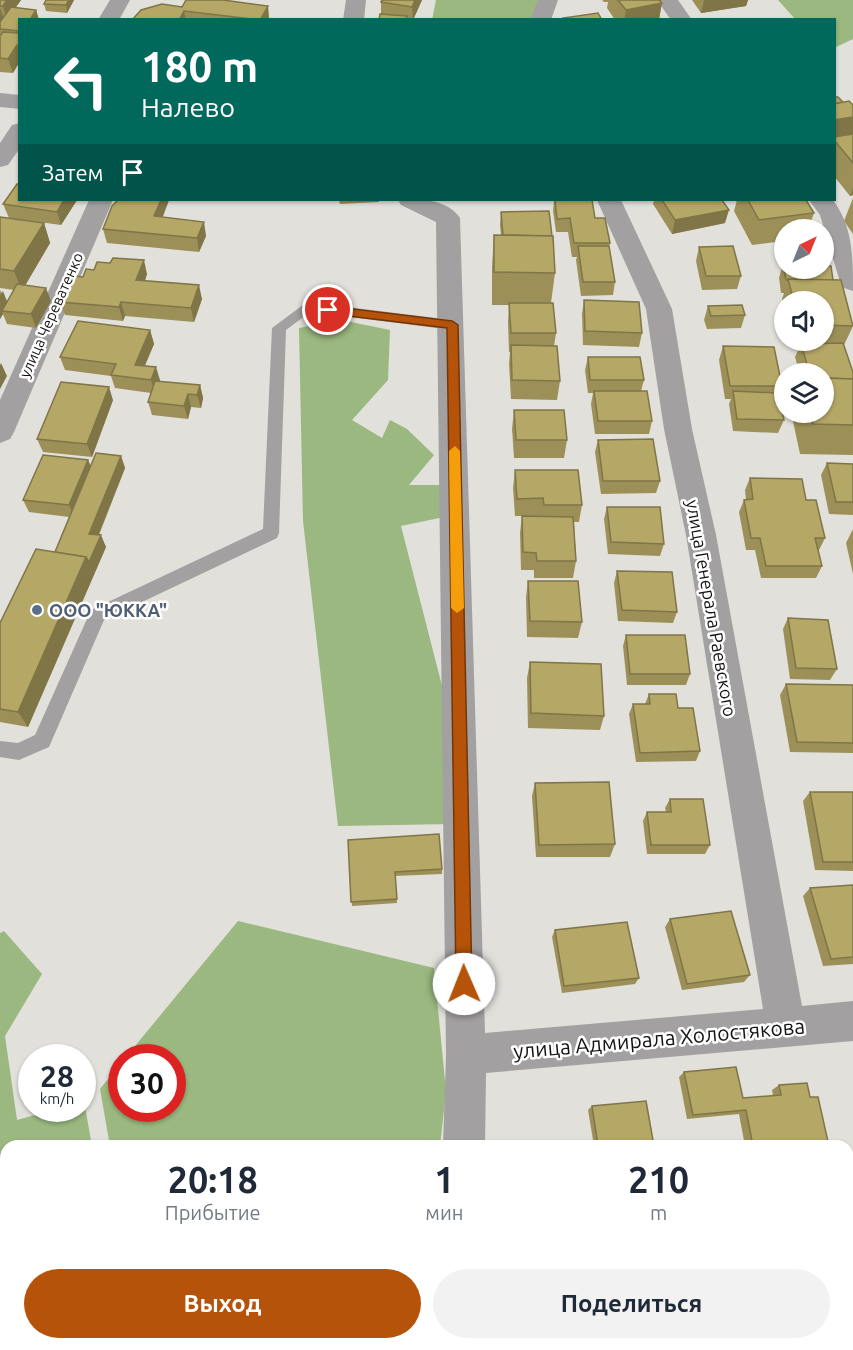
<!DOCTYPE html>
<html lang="ru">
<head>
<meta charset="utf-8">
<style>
	:root { --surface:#fff; --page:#f2f2f3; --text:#1f2937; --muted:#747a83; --accent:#b45309 }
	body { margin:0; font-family:Ubuntu,sans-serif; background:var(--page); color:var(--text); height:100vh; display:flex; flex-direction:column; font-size:22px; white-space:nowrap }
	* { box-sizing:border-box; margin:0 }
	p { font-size:20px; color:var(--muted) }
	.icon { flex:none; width:33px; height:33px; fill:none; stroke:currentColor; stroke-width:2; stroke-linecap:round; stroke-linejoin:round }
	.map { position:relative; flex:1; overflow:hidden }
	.drawer { position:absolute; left:0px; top:1140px; width:854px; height:210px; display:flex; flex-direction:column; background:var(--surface); border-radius:18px 18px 0 0; box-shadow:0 2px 4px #0004 }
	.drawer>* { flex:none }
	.guide { position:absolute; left:18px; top:18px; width:818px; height:183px; border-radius:0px; box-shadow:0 2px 4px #0004; background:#00695c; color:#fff; overflow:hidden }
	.needle { width:39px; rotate:43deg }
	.buttons { position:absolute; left:774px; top:219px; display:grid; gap:12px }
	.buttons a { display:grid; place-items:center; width:60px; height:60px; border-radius:50%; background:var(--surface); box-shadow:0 2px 4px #0004; font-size:30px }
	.speed { position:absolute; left:18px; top:1044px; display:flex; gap:12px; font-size:30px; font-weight:700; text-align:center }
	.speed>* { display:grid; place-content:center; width:78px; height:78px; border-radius:50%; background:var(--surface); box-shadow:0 2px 4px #0004; line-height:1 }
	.speed small { font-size:15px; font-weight:400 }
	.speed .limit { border:9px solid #d22; background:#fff; color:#111 }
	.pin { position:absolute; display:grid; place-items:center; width:51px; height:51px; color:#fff; margin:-26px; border:3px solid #fff; border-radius:50%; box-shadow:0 2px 6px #0007 }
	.me { position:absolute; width:66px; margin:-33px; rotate:359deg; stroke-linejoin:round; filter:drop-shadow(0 0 4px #0008) }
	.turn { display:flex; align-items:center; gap:21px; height:126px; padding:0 24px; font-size:27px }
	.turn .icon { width:78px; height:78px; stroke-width:2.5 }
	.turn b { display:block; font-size:42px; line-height:51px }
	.then { display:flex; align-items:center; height:57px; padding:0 24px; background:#0003; gap:12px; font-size:22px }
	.eta { display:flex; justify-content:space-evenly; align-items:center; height:102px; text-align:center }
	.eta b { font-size:36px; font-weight:700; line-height:42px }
	.button { display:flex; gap:12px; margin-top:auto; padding:12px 24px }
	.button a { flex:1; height:69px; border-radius:36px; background:var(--accent); color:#fff; font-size:24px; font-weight:700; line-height:69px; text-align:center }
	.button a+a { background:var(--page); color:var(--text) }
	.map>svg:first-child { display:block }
</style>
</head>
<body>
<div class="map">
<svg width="853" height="1350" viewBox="0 0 853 1350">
	<rect width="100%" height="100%" fill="#e1e0db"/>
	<g fill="#9ab87f">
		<path d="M436 0H540L534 19 432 20Z"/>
		<path d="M778 0H853V39L834 48V20L795 19Z"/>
		<path d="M341 320 390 330 388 380 352 420 382 438 390 420 407 429 434 455 409 485H442L449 516 401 526 450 717 451 824 338 826 303 521 299 328Z"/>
		<path d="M238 921 434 968 446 1091 440 1146H110L100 1089 121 1063 122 1108H172V1058L126 1057Z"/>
		<path d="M4 931 42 974 5 1036 17 1120 57 1109 82 1108 84 1101 92 1146H6V1229L0 1228V933Z"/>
		<path d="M126 1344H417L416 1350H126Z"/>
	</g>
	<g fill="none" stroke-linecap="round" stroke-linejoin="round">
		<g fill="#a2a0a0" fill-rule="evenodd">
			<path d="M307 302 452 320 459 325 452 330 310 312 286 330 279 533 277 538 104 620 49 747 19 760 0 757V741L18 743 35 735 91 610 263 529 272 328Z"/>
			<path d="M50 1344H74L73 1350H49Z"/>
		</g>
		<g fill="#a2a0a0" fill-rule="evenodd">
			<path d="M110 0H130L119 20H98Z"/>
			<path d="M346 0H366L364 20H343Z"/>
			<path d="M538 0H558L551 20H530Z"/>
			<path d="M657 0H678L692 20H671Z"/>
			<path d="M0 93 20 95V109L0 107Z"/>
			<path d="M20 123V148L8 165 0 167V143L12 125Z"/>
			<path d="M89 200H113L14 432 10 439 0 443V400Z"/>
			<path d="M398 200C417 198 448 199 460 218L485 1033 763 1009 686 535 664 429 646 309 597 200H621L672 309 692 429 716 535 802 1006 853 1001V1041L486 1073 485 1146H443L446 1055 436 222 401 205Z"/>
			<path d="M809 200H833C853 227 853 257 853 291L844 288 840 282 820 215Z"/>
			<rect x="435" y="1344" width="46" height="6"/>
		</g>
	</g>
	<g fill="#9c9058">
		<path d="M0 0H21L15 8 36 10 39 20H20V61L13 73 0 72Z"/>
		<path d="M46 0H74L67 13 46 11 44 4Z"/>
		<path d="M422 0 413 20H379L381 14V2Z"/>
		<path d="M602 0H661L659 19 668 20H615L607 8 608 2H604Z"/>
		<path d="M692 0H748L746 6 701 13Z"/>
		<path d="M268 6 269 20H132L182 7Z"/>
		<path d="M834 97 843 102 853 105V195L850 196 834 176Z"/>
		<path d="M853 198V234L844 221Z"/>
		<path d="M20 200H77L61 225 9 218 3 204Z"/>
		<path d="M115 200H169L162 217 206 236 199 252 107 243 103 229 116 202Z"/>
		<path d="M339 200H379V202L340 204Z"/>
		<path d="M554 200H592L595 218 610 243 609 247 615 282 613 295 581 296 576 260 577 257H572L568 232H556L553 211Z"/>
		<path d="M654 200H722L725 223 672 234 653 204Z"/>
		<path d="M737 200H806L814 213 808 230H784V241L752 245 734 211Z"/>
		<path d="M501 212 555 273 551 303 556 333 554 346 560 381 557 400 511 399 509 364 510 352H509L508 322 509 305H492V267L494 235H501L500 225Z"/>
		<path d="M0 217 44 223 50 243 25 285 51 301 36 328 7 324 3 314 0 319V290L7 301 14 290 0 288Z"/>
		<path d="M699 247 741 276 737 289 702 290 696 261Z"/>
		<path d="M783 264 833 280 853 326 844 345 853 372V455L800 454 791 412H824V374H800L795 357 801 344H812L811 340H824V302H784V312L782 299 784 293H781L779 278Z"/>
		<path d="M147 274 145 281 202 299 194 322 125 316 123 321 65 315 60 302 83 277Z"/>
		<path d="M584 300 642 333 639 347 583 345 582 314Z"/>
		<path d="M708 306 745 315 741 328 707 329 704 320Z"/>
		<path d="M150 330 154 344 145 366 160 380V382L200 385 203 398 201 408 191 407 188 419 152 415 148 402 151 393 115 388 111 376 65 370 60 357Z"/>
		<path d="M723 346 782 386 779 395 784 420 778 433 733 431 729 404 731 399H725L719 360Z"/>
		<path d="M588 357 644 380 641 391 652 421 649 434H595L591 404 593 393H588L585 370Z"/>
		<path d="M113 400 92 457 43 452 37 439Z"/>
		<path d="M514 410 567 440 564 458H514L512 429Z"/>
		<path d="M598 440 660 481 656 493 601 494 595 452Z"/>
		<path d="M121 456 125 468 99 535 106 547 28 727 0 722V623L55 552 69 517 29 512 23 500 88 460 91 466Z"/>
		<path d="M827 463 853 464V515L829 514 821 475Z"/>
		<path d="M515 470 582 505 579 522H574L576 561 573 578H534V570H521L520 533 522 516H515L513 488Z"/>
		<path d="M750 478 806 500 825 538 819 550H818L822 566 816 578H761L755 550H746L739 512 744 500H746L745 490Z"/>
		<path d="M607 507 664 544 660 556 608 554 604 519Z"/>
		<path d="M853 529V574L846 543Z"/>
		<path d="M617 571 677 612 673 623 618 621 614 583Z"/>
		<path d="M528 581 582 622 578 638 527 637 526 597Z"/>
		<path d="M788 618 837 669 830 680 790 679 783 629Z"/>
		<path d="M626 635 690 674 686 685H627L623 646Z"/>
		<path d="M530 662 604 716 600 730 528 728 527 678Z"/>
		<path d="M786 684 853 685V753L790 752 780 695Z"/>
		<path d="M649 694 678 708 700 751 696 761 636 762 629 714 633 704H645Z"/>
		<path d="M535 783 615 844 610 857H536L532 796Z"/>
		<path d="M810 792H853V871L815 870 803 801Z"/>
		<path d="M670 799 710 845 705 854H647L643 821 647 812H666L665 808Z"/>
		<path d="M348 840 442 869V874L395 876 397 903 352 906Z"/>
		<path d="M853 885V964L823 966 803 896 810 888Z"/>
		<path d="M670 919 750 975 744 982 682 990 665 927Z"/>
		<path d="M555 930 639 978 635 984 562 993 552 937Z"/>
		<path d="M684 1072 743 1098 773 1096 772 1090 779 1085 810 1097 829 1146H745L739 1114 687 1119 679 1077Z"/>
		<path d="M592 1106 654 1146H594L588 1110Z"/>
		<path d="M603 1344H694L695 1350H604Z"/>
		<path d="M782 1344H848L853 1350H783Z"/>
	</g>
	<g fill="#7f7547">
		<path d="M7 0H21L7 20 3 6Z"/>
		<path d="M69 0H74L67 13 66 5Z"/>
		<path d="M415 0H422L413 20 412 7Z"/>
		<path d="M654 0H661L660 4 662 3 659 20H624L626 10Z"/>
		<path d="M704 0H748L746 6 701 13Z"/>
		<path d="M268 6 269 20H260Z"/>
		<path d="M0 8 5 22 0 28Z"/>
		<path d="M36 10 39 20H30Z"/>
		<path d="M184 11 186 20H179Z"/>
		<path d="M17 45 20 54V61L13 73 8 59Z"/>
		<path d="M834 110 853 117V136L834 139Z"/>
		<path d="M853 188V195L850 196Z"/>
		<path d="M64 200H77L61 225 57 212Z"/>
		<path d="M161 200H169L158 230 154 216Z"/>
		<path d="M729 210 725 223 672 234 675 220Z"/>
		<path d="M204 222 206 236 199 252 197 238Z"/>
		<path d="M44 223 50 243 22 291 14 271Z"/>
		<path d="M144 260 147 274 140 294 136 280Z"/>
		<path d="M199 285 202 299 194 322 191 308Z"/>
		<path d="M46 288 51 301 36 328 31 314Z"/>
		<path d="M3 291 8 304 2 311 3 314 0 319V296Z"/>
		<path d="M121 302 125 316 123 321 119 307Z"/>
		<path d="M150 330 154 344 139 378 135 365Z"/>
		<path d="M1 363 7 376 0 389V365Z"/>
		<path d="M156 367 160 380 155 393 151 380Z"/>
		<path d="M200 385 203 398 201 408 197 395Z"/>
		<path d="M109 387 113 400 92 457 87 444Z"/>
		<path d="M188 394 191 407 188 419 184 406Z"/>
		<path d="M121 456 125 468 94 546 89 534Z"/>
		<path d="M88 460 93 473 75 518 69 505Z"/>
		<path d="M101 535 106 547 28 727 18 712 86 557Z"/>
	</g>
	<g fill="#b5a766" stroke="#7f7547" stroke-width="1.5">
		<path d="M0 0H7L3 6H0Z"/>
		<path d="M46 0H69L66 5 44 4Z"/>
		<path d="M186 0H223L268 6 260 20 184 11 179 20H132L141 10 162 4 182 7Z"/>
		<path d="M382 0H415L412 7 381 2Z"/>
		<path d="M618 0H659L662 3 626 10Z"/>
		<path d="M11 7 36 10 30 20H20V31L0 29V22Z"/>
		<path d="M598 13 602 20H564L563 18Z"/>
		<path d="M380 14 407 16 406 20H379Z"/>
		<path d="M3 32 20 33V45H17L8 59 0 58V36Z"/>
		<path d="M834 97H838L843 102 834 104Z"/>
		<path d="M849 101 853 105V117L834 120V104Z"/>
		<path d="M853 134V163L834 140V137Z"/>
		<path d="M17 184H20V200H64L57 212 3 204Z"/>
		<path d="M118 200H161L154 216 204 222 197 238 103 229 112 206Z"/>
		<path d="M555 200H592L595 218H605L610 243H574L570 218 557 219Z"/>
		<path d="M662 200H722L729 210 675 220Z"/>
		<path d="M748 200H806L814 213 759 220Z"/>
		<path d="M549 211 552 236 503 235 501 212Z"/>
		<path d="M0 217 44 223 14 271 0 269Z"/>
		<path d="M494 235 553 236 555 273 494 272Z"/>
		<path d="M578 246H609L615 282H583Z"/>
		<path d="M733 246 741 276H706L699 247Z"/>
		<path d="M113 258 144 260 136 280 199 285 191 308 121 302 119 307 60 302 72 276 83 277 86 269 94 270 97 262 110 263Z"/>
		<path d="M783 264H784V268H824V266H831L833 280H786Z"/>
		<path d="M788 279 841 280 853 326 824 325V302H794Z"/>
		<path d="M17 284 46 288 31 314 2 311Z"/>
		<path d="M584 300 639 302 642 333 585 331Z"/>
		<path d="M509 303H553L556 333H511Z"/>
		<path d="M742 305 745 315 711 316 708 306Z"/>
		<path d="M78 321 150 330 135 365 156 367 151 380 111 375 116 364 60 357Z"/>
		<path d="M843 343 853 372V379L824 378V374H810L801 344Z"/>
		<path d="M511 345 557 346 560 381 512 380Z"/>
		<path d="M723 346 774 347 782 386H730Z"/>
		<path d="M588 357H640L644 380H590Z"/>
		<path d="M824 378 853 379V425L813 424 810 412H824Z"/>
		<path d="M155 381 200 385 197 395 188 394 184 406 148 402Z"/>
		<path d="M61 382 109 387 87 444 37 439Z"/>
		<path d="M594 391H647L652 421H598Z"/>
		<path d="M733 391 778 393 784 420 737 419Z"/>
		<path d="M514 410H564L567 440H516Z"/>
		<path d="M653 439 660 481H603L598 440Z"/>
		<path d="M96 453 121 456 89 534 101 535 89 562 86 557 55 552Z"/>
		<path d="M43 455 88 460 69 505 23 500Z"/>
		<path d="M827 463 853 464V502H836Z"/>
		<path d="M515 470H578L582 505H544L543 498 517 499Z"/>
		<path d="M750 478 802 479 806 500H816L825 538H815L822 566H766L760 538H751L744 500 753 499Z"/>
		<path d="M607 507H660L664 544 611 542Z"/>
		<path d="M522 516 573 517 576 561H537L536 553 523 552Z"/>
		<path d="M36 549 86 557 18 712 0 709V623Z"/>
		<path d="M617 571 672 572 677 612 622 610Z"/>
		<path d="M528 581H578L582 622 530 621Z"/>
		<path d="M788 618 828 620 837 669 796 668Z"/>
		<path d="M626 635H685L690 674H630Z"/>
		<path d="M530 662 601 664 604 716 531 713Z"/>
		<path d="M786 684 853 685V743L797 742Z"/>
		<path d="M649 694H676L678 708H693L700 751 640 753 633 704H650Z"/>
		<path d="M609 782 615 844 539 845 535 783Z"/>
		<path d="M810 792H853V862H823Z"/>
		<path d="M670 799H703L710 845H651L647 812H671Z"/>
		<path d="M439 834 442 869 395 872 397 899 351 902 348 840Z"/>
		<path d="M853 885V957L831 959 810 888Z"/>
		<path d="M731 911 750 975 687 984 670 919Z"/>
		<path d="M627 922 639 978 564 986 555 930Z"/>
		<path d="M736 1067 743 1098 781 1095 779 1085 807 1083 810 1097H818L829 1146H753L746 1110 693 1115 684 1072Z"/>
		<path d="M646 1101 654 1146H598L592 1106Z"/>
		<path d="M848 1244H850L853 1256V1350H795L793 1344H848Z"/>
		<path d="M6 1273V1299L2 1300Z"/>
		<path d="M609 1344H694L695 1350H610Z"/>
	</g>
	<path fill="#b45309" stroke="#753606" stroke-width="1.5" d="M328 306 452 321 458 325 472 984 470 990 464 992 459 990 456 984 447 328 324 313 322 310Z"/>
	<path fill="#f59e0b" d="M455 446 460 451 464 608 457 613 451 608 449 451Z"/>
	<circle fill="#5c6f8a" stroke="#fff" stroke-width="2" cx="37" cy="610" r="6"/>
	<g text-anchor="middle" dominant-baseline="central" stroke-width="5" stroke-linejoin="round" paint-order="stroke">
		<g font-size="15" fill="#141412" stroke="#fff">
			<text transform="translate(51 315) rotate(-66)">улица Череватенко</text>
		</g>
		<g font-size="18" fill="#141412" stroke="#fff">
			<text transform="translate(712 608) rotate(80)">улица Генерала Раевского</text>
		</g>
		<g font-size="18" font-weight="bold" fill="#4e5e75" stroke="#fff" text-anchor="start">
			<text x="49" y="610">ООО "ЮККА"</text>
		</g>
		<g font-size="21" fill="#141412" stroke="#fff">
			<text transform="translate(659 1038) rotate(-5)">улица Адмирала Холостякова</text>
		</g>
	</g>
</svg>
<div class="buttons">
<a><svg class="needle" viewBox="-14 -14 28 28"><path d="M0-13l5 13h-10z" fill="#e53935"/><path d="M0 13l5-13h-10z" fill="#747a83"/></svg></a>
<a><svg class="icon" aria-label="sound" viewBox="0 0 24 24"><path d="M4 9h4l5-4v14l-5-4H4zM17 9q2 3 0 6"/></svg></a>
<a><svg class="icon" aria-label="layers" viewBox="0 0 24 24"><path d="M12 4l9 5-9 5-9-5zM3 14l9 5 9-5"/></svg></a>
</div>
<div class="speed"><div>28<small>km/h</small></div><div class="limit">30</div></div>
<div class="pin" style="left:328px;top:310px;background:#d93025"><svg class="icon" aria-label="arrive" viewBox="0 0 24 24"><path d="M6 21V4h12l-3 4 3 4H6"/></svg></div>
<svg class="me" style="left:464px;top:984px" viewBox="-20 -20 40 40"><circle r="19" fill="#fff"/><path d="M0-13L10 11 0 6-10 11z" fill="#b45309"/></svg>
<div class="guide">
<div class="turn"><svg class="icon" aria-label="left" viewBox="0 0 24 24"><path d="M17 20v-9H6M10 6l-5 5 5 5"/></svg><div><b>180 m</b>Налево</div></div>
<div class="then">Затем<svg class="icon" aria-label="arrive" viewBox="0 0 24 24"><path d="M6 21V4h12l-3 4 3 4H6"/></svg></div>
</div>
<section class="drawer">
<div class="eta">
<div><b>20:18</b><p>Прибытие</p></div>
<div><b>1</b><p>мин</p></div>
<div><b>210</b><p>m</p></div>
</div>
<div class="button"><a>Выход</a><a>Поделиться</a></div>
</section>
</div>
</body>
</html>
